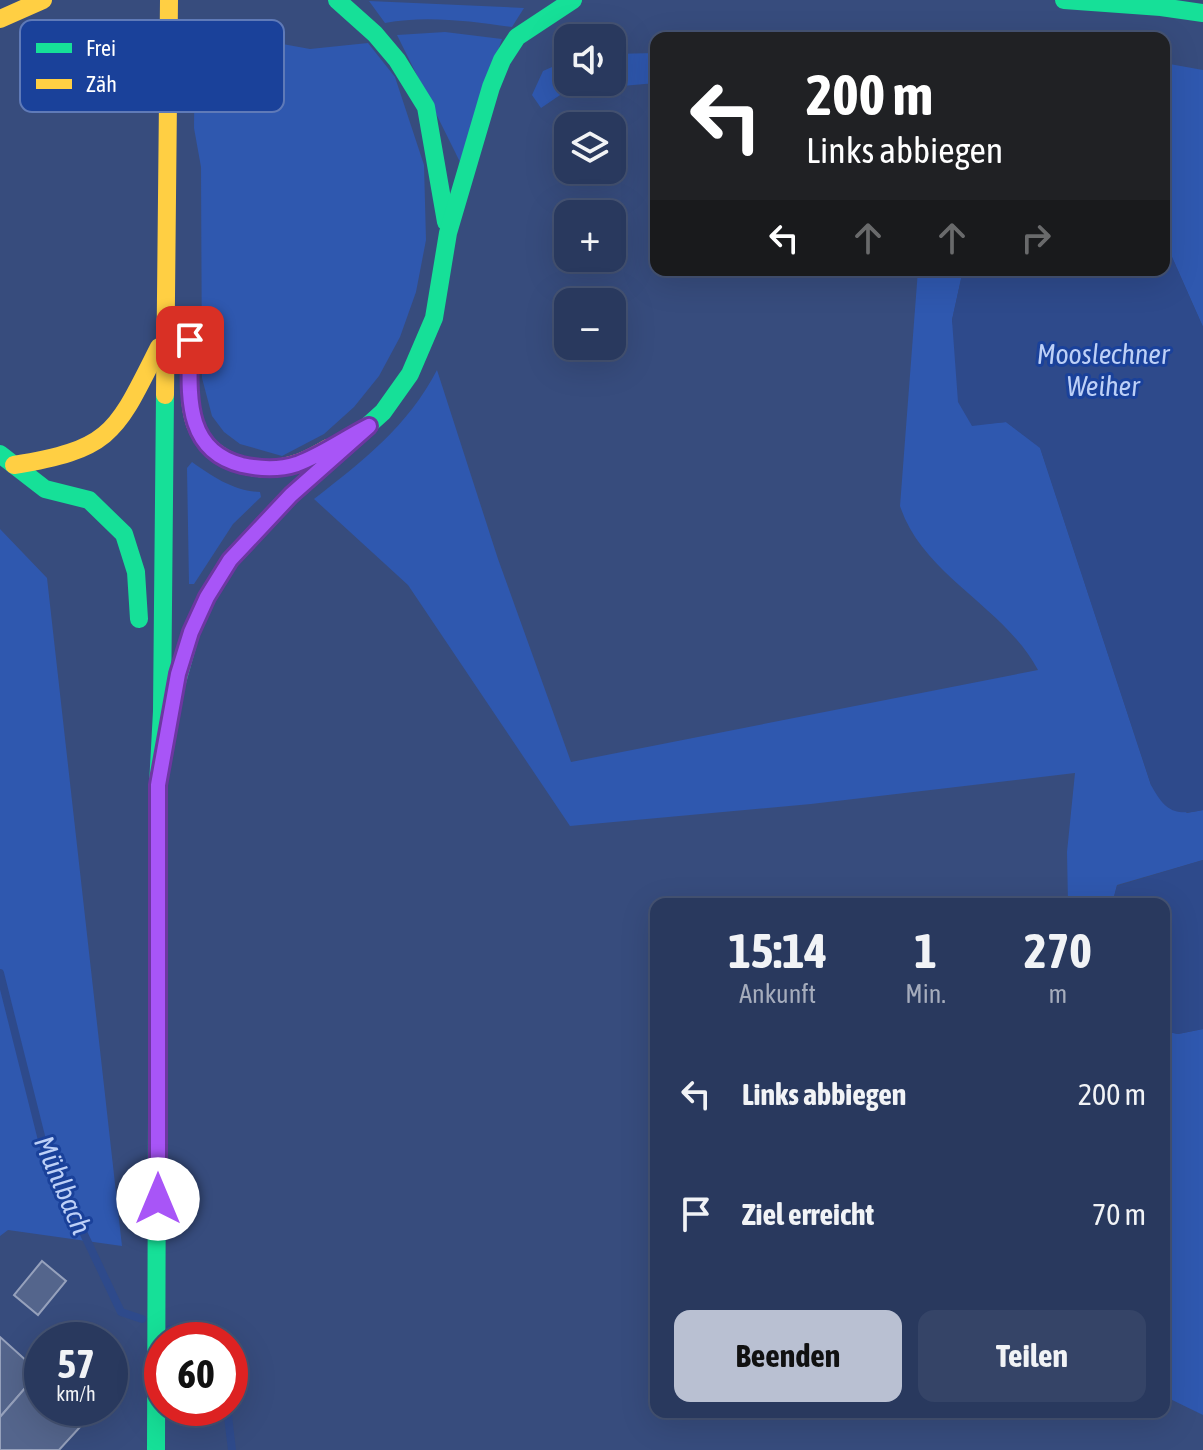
<!DOCTYPE html>
<html lang="de">
<head>
<meta charset="utf-8">
<style>
	:root { --surface:#29395e; --page:#354467; --text:#f1f3f6; --muted:#a5acbc; --line:#455373; --accent:#b9c0d2 }
	body { margin:0; font-family:"Asap Condensed",sans-serif; background:var(--page); color:var(--text); height:100vh; display:flex; flex-direction:column; font-size:30px; white-space:nowrap }
	* { box-sizing:border-box; margin:0 }
	p { font-size:26px; color:var(--muted) }
	.icon { flex:none; width:44px; height:44px; fill:none; stroke:currentColor; stroke-width:2; stroke-linecap:round; stroke-linejoin:round }
	.map { position:relative; flex:1; overflow:hidden }
	.side { position:absolute; left:650px; top:898px; width:520px; height:520px; display:flex; flex-direction:column; background:var(--surface); border-radius:16px; box-shadow:0 8px 32px #0002,0 0 0 2px var(--line) }
	.side>* { flex:none }
	.top-card { position:absolute; left:650px; top:32px; width:520px; height:244px; border-radius:16px; box-shadow:0 8px 32px #0002,0 0 0 2px var(--line); background:#202124; color:#fff; overflow:hidden }
	.fabs { position:absolute; left:554px; top:24px; display:grid; gap:16px }
	.fabs a { display:grid; place-items:center; width:72px; height:72px; border-radius:16px; background:var(--surface); box-shadow:0 8px 32px #0002,0 0 0 2px var(--line); font-size:40px }
	.speed { position:absolute; left:24px; top:1322px; display:flex; gap:16px; font-size:40px; font-weight:700; text-align:center }
	.speed>* { display:grid; place-content:center; width:104px; height:104px; border-radius:50%; background:var(--surface); box-shadow:0 8px 32px #0002,0 0 0 2px var(--line); line-height:1 }
	.speed small { font-size:20px; font-weight:400 }
	.speed .limit { border:12px solid #d22; background:#fff; color:#111 }
	.pin { position:absolute; display:grid; place-items:center; width:68px; height:68px; color:#fff; margin:-34px; border-radius:16px; box-shadow:0 4px 12px #0006 }
	.me { position:absolute; width:88px; margin:-44px; rotate:0deg; stroke-linejoin:round; filter:drop-shadow(0 0 6px #0008) }
	.turn { display:flex; align-items:center; gap:28px; height:168px; padding:0 24px; font-size:36px }
	.turn .icon { width:104px; height:104px; stroke-width:2.5 }
	.turn b { display:block; font-size:56px; line-height:68px }
	.lanes { display:flex; align-items:center; height:76px; padding:0 24px; background:#0003; justify-content:center; gap:40px; direction:ltr }
	.lanes .off { opacity:.35 }
	.eta { display:flex; justify-content:space-evenly; align-items:center; height:136px; text-align:center }
	.eta b { font-size:48px; font-weight:700; line-height:56px }
	.cta { display:flex; gap:16px; margin-top:auto; padding:16px 24px }
	.cta a { flex:1; height:92px; border-radius:16px; background:var(--accent); color:#111; font-size:32px; font-weight:700; line-height:92px; text-align:center }
	.cta a+a { background:var(--page); color:var(--text) }
	ul { padding:0; list-style:none }
	li { display:flex; align-items:center; gap:24px; height:120px; padding:0 24px }
	li div { flex:1 }
	li b { display:block; font-size:30px }
	li em { font-style:normal }
	.map>svg:first-child { display:block }
</style>
</head>
<body>
<div class="map">
<svg width="1203" height="1450" viewBox="0 0 1203 1450">
	<rect width="100%" height="100%" fill="#374c7d"/>
	<g fill="#2f58af">
		<path d="M369 1 524 8 512 27C471 21 425 15 385 23Z"/>
		<path d="M217 25 277 43 310 49 368 43 395 77 424 165 426 240 416 292 400 337 379 376 354 407 324 434 282 456 240 444 224 432 212 416 202 378 201 167 194 128 195 26Z"/>
		<path d="M445 32 502 39 460 162 397 35Z"/>
		<path d="M656 53V83L566 91 541 108 532 95 543 71 568 60V82H612V54Z"/>
		<path d="M1164 63 1203 70V327L1164 239Z"/>
		<path d="M918 270H963L952 320 972 425 1006 422 1040 447 1151 785 1187 813 1203 810V860L1117 885 1112 904H1068L1067 852 1075 773 811 804 570 826 408 585 314 499C363 461 408 426 437 370L498 559 571 762 1038 670C1004 606 923 576 900 506Z"/>
		<path d="M192 462C213 477 234 491 260 492L261 497 233 524 194 584H189L187 468Z"/>
		<path d="M0 529 47 578 122 1246 8 1230 0 1236Z"/>
		<path d="M1203 1029V1415L1164 1396V1031L1178 1034Z"/>
	</g>
	<g fill="#2e4a8b">
		<path d="M1164 239 1203 327V810C1174 816 1165 811 1151 785L1040 448 1006 422 972 426 958 402 952 320 963 270H1164Z"/>
		<path d="M1203 860V1029L1178 1034 1164 1031V904H1112L1117 886Z"/>
	</g>
	<g fill="none" stroke-linecap="round" stroke-linejoin="round">
		<g stroke="#2e4a8b" stroke-width="8">
			<path d="M0 973 45 1152 121 1312 142 1319"/>
			<path d="M170 1329 199 1340"/>
			<path d="M227 1408 232 1450"/>
		</g>
	</g>
	<g fill="#54658c" stroke="#96a1bc" stroke-width="2">
		<path d="M42 1261 66 1281 38 1315 14 1295Z"/>
		<path d="M0 1337 39 1372 0 1417Z"/>
		<path d="M39 1372 42 1374V1408H59L80 1427 59 1450H0V1417Z"/>
	</g>
	<g fill="none" stroke-linecap="round" stroke-linejoin="round">
		<g stroke="#16e098" stroke-width="18">
			<path d="M337 0 375 34 397 60 426 107 446 222"/>
			<path d="M1064 0 1161 7 1203 13"/>
			<path d="M0 454 45 489 89 500 124 534 136 572 139 619"/>
			<path d="M177 682 191 632 207 597 230 560 291 495 383 412 410 374 434 318 448 233 491 87 502 60 517 37 573 0"/>
			<path d="M156 1450 158 785 162 711 165 395"/>
		</g>
		<g stroke="#ffcf43" stroke-width="18">
			<path d="M0 19 43 0"/>
			<path d="M190 362C190 382 188 404 195 424 210 463 257 476 294 464 306 461 317 454 328 448"/>
			<path d="M165 395 169 0"/>
			<path d="M14 465C113 449 116 432 159 347"/>
		</g>
	</g>
	<g fill="none" stroke-linecap="round" stroke-linejoin="round">
		<g stroke="#6d37a1" stroke-width="20">
			<path id="route" d="M158 1199V785L178 674 191 632 207 597 230 560 291 495 369 426C345 438 322 455 297 464 279 470 260 469 242 465 181 450 190 389 190 340"/>
		</g>
		<use href="#route" stroke="#a855f7" stroke-width="14"/>
	</g>
	<g text-anchor="middle" dominant-baseline="central" stroke-width="6" stroke-linejoin="round" paint-order="stroke">
		<g font-size="28" font-style="italic" fill="#bdd0f7" stroke="#1a419a">
			<text x="1103" y="354">Mooslechner<tspan x="1103" dy="32">Weiher</tspan></text>
			<text transform="translate(63 1185) rotate(67)">Mühlbach</text>
		</g>
	</g>
	<rect x="20" y="20" width="264" height="92" rx="12" fill="#1a419a" stroke="#5f7ab8" stroke-width="2"/>
	<rect x="36" y="43" width="36" height="10" fill="#16e098"/>
	<rect x="36" y="79" width="36" height="10" fill="#ffcf43"/>
	<g font-size="22" fill="#fff">
		<text x="86" y="56">Frei</text>
		<text x="86" y="92">Zäh</text>
	</g>
</svg>
<div class="fabs">
<a><svg class="icon" aria-label="sound" viewBox="0 0 24 24"><path d="M4 9h4l5-4v14l-5-4H4zM17 9q2 3 0 6"/></svg></a>
<a><svg class="icon" aria-label="layers" viewBox="0 0 24 24"><path d="M12 4l9 5-9 5-9-5zM3 14l9 5 9-5"/></svg></a>
<a>+</a>
<a>−</a>
</div>
<div class="speed"><div>57<small>km/h</small></div><div class="limit">60</div></div>
<div class="pin" style="left:190px;top:340px;background:#d93025"><svg class="icon" aria-label="arrive" viewBox="0 0 24 24"><path d="M6 21V4h12l-3 4 3 4H6"/></svg></div>
<svg class="me" style="left:158px;top:1199px" viewBox="-20 -20 40 40"><circle r="19" fill="#fff"/><path d="M0-13L10 11 0 6-10 11z" fill="#a855f7"/></svg>
<div class="top-card">
<div class="turn"><svg class="icon" aria-label="left" viewBox="0 0 24 24"><path d="M17 20v-9H6M10 6l-5 5 5 5"/></svg><div><b>200 m</b>Links abbiegen</div></div>
<div class="lanes"><svg class="icon" aria-label="left" viewBox="0 0 24 24"><path d="M17 20v-9H6M10 6l-5 5 5 5"/></svg><svg class="icon off" aria-label="ahead" viewBox="0 0 24 24"><path d="M12 20V5M6 11l6-6 6 6"/></svg><svg class="icon off" aria-label="ahead" viewBox="0 0 24 24"><path d="M12 20V5M6 11l6-6 6 6"/></svg><svg class="icon off" aria-label="right" viewBox="0 0 24 24"><path d="M7 20v-9h11M14 6l5 5-5 5"/></svg></div>
</div>
<section class="side">
<div class="eta">
<div><b>15:14</b><p>Ankunft</p></div>
<div><b>1</b><p>Min.</p></div>
<div><b>270</b><p>m</p></div>
</div>
<ul>
<li><svg class="icon" aria-label="left" viewBox="0 0 24 24"><path d="M17 20v-9H6M10 6l-5 5 5 5"/></svg><div><b>Links abbiegen</b></div><em>200 m</em></li>
<li><svg class="icon" aria-label="arrive" viewBox="0 0 24 24"><path d="M6 21V4h12l-3 4 3 4H6"/></svg><div><b>Ziel erreicht</b></div><em>70 m</em></li>
</ul>
<div class="cta"><a>Beenden</a><a>Teilen</a></div>
</section>
</div>
</body>
</html>
